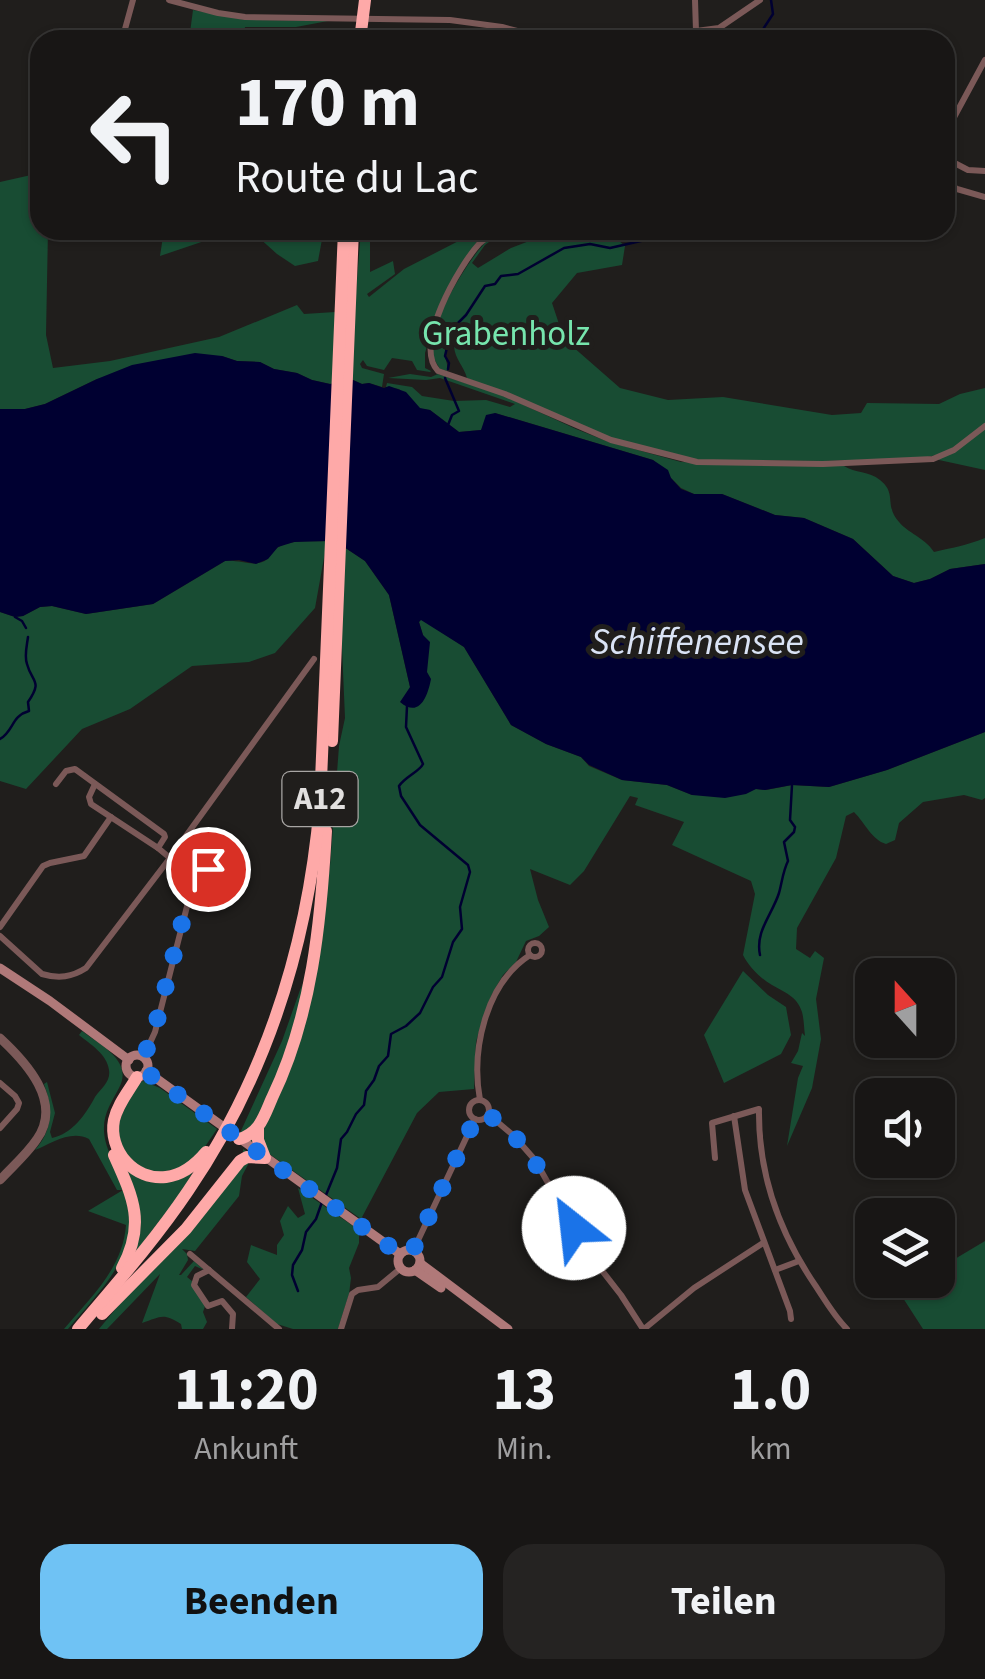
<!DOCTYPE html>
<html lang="de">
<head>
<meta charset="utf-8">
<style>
	:root { --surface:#181615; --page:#252322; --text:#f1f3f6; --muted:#9f9fa0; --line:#363534; --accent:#6fc2f4 }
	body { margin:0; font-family:"Source Sans 3",sans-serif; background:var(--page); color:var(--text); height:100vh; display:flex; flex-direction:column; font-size:38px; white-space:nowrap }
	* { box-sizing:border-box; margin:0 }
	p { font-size:32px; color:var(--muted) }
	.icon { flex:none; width:55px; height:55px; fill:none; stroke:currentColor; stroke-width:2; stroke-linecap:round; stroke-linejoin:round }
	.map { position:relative; height:1329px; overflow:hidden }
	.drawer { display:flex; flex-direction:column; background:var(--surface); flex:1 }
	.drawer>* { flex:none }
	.top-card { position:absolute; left:30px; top:30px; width:925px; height:210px; border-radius:30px; box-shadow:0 2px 8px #0004,0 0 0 2px var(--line); background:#181615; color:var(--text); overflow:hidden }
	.needle { width:65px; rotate:339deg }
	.buttons { position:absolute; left:855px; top:958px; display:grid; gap:20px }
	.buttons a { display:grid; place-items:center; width:100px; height:100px; border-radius:20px; background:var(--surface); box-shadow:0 2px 8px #0004,0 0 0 2px var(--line); font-size:50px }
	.pin { position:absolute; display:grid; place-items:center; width:85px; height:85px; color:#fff; margin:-42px; border:5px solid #fff; border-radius:50%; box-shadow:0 2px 10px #0007 }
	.me { position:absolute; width:110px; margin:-55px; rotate:331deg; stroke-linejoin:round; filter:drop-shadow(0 0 8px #0008) }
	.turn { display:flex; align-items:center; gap:35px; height:210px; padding:0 40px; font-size:45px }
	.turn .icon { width:130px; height:130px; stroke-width:2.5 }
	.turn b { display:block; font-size:70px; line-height:85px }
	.eta { display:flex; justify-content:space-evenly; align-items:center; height:170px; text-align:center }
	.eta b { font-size:60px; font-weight:700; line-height:70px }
	.button { display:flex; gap:20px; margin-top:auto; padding:20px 40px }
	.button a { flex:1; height:115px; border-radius:30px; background:var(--accent); color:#111; font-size:40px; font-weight:700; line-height:115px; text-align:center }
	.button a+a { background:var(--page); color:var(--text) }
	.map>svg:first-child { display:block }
</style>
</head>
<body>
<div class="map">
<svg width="985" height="1329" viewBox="0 0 985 1329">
	<rect width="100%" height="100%" fill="#201e1c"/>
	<g fill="#184c33">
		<path d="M193 10 246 20 328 21 296 27H245L243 40H189Z"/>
		<path d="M40 173V230H48L46 335 53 368 110 361 219 337 297 305 304 314 335 312 355 305 361 230H370V272L393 261 395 274 367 294 369 297 404 269 480 230H495L477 241 435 319 425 353V368L431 371 430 372 417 370 412 361 392 358 384 370 367 366 363 360 360 364 362 368 384 374 382 387 369 383 362 384 353 380 330 384 312 380 297 373 274 369 260 362 237 361 222 356 97 379 45 404 25 409H0V182Z"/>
		<path d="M164 230H323V234L318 261 295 266 277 254 257 236 231 232 160 256Z"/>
		<path d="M595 230H613L612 235 625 246 622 265 577 273 552 303 564 339 620 388 668 400 723 397 832 415 861 413 867 403 939 404 960 394 985 388V470L939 460 937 455 922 458 824 461 698 460 612 438 467 378C464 366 455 360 454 346L448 347C441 357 449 361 447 371L440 369C438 365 434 360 433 355 426 327 470 254 492 236L493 239 485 245 472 263 478 268 511 248 537 238 595 233Z"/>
		<path d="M410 374 431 377 438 374 502 395 576 429 609 442 681 462 844 466C855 473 869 471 880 480 895 492 887 501 894 515 904 533 924 536 934 552 951 548 968 545 985 538V564L950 569 930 579 914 583 893 576 853 539 804 518 775 515 722 494H694L681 488 653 460 495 413 481 430 459 432 430 410 420 409 399 389 386 387 387 383 412 387 422 396 454 401 486 400 510 407 515 404 440 378 426 380 388 378Z"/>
		<path d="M327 541 315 608 275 653 249 662 192 666 130 709 82 729 26 789 0 781V612L15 617 23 616 40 607 52 606 86 614 153 604 225 561C238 560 250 565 258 563 269 562 270 553 277 548 290 539 312 542 327 541Z"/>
		<path d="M344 547 365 561 389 595 410 687 427 672 423 635 419 622 421 619 464 647 511 725 546 744 581 757 589 766 622 780 667 785 692 795 756 789 766 790 792 785 829 787 887 770 985 732V798L982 800 964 795 923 802 899 823 895 840 886 844C872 840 865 823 854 812L846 816 836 858 797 928 796 949 810 958 815 951 824 958 816 999 821 1039 812 1088 787 1146 798 1078 803 1066 791 1063 798 1051 802 1033 805 1036C804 1029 804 1019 802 1012 797 996 784 992 772 985 760 978 749 967 743 955L755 894 751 881 672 845 684 822 635 805 638 798 630 796 584 871 570 885 530 869 538 900 549 927 539 936 526 941 516 962 503 975 492 994 483 1017 476 1042 474 1089 439 1092 417 1113 361 1219 240 1133 282 1041 300 990 319 948 330 866 339 746 345 718 341 624Z"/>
		<path d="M743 971 768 995 786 1007 791 1035 781 1054 724 1083 704 1035Z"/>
		<path d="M82 1031C99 1044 134 1061 119 1088 112 1102 103 1113 104 1131 105 1152 119 1168 125 1188 145 1250 104 1286 68 1329H64C91 1297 123 1268 126 1225L88 1211 123 1190H117L89 1139C71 1129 50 1144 35 1150 53 1130 53 1108 44 1084L47 1082 55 1113 50 1132 52 1138C72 1134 86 1114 95 1097 101 1088 111 1082 109 1070 107 1054 90 1044 79 1035Z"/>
		<path d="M143 1081 160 1088 217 1129 200 1154 186 1166 159 1173 141 1169 121 1150 117 1125 137 1083Z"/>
		<path d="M113 1144 149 1178 196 1166 183 1190 131 1258 135 1242Z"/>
		<path d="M243 1149 253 1155 242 1176 239 1196 195 1251 182 1249 187 1254 188 1260 179 1275H181L194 1261 204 1270 195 1266 187 1277 193 1282 205 1306 203 1312 207 1322 203 1329H182L181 1324C163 1312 160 1317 142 1323L160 1274 107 1329H99L243 1155Z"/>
		<path d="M298 1188 359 1230V1243L349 1268 351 1278 349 1294 338 1329H293L277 1324 246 1297 260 1279 247 1262 251 1245 277 1255V1245L284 1235 280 1221 288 1206 298 1218 305 1214Z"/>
		<path d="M985 1241V1329H923L903 1298C920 1285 910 1280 938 1280V1269Z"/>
	</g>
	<path fill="#000031" d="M195 353 222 356 237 361 260 362 274 369 297 373 312 380 330 384 353 380 362 384 369 383 384 388 389 386 406 392 420 408 430 410 459 432 481 430 486 415 495 413 653 460 668 470 671 478 681 489 694 494H722L775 515 804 518 853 539 893 576 914 583 930 579 950 569 985 564V732L887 770 829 787 792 785 765 790 756 789 746 794 725 798 692 795 667 785 622 780 589 765 581 757 546 744 511 725 464 647 421 620 419 622 423 635 430 642 427 672 431 679C428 695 420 719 400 702L410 687 389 595 365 561 344 547 327 541 294 542 278 547 268 559 256 564 239 560 225 561 153 604 86 614 52 606 40 607 23 616 15 617 0 612V409H25L45 404 97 379 132 365Z"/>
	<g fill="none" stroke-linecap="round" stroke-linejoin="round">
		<g stroke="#000031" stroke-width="2.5">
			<path d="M756 40 773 14 771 0"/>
			<path d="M448 369 449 363 445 356 451 330 466 315 485 286 495 284 501 276 518 274 564 248 590 244 610 248 667 235 675 236 684 230"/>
			<path d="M445 378 459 411 452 415 448 425"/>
			<path d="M15 617 22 621 26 628"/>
			<path d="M0 739C14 731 11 716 29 711L28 702C43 680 32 683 27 664 24 656 27 645 28 637"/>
			<path d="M760 955C755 931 772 915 779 893 782 882 783 871 788 861L784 842 794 832 795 827 790 820 792 785"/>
			<path d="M326 1195 337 1168 341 1139 347 1132 356 1114 364 1105 366 1091 374 1080 379 1066 388 1056 391 1034 406 1026 420 1013 433 987 442 977 453 942 462 929 460 907 470 872 468 865 420 825 401 796 399 786C406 776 419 772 423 764L406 727 407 706"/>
			<path d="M298 1291 292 1275 293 1265 302 1250 306 1232 316 1219 322 1202"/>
		</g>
		<g stroke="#7b5958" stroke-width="6">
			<path d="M169 0 218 13 245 17 450 20 502 27 552 40"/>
			<path d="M696 31 719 28 760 0"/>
			<path d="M122 40 133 0"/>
			<path d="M694 40 696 31 695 0"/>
			<path d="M945 134 985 60"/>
			<path d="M945 158 968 170 985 171"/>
			<path d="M945 181 957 189 985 197"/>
			<path d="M498 230C492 234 485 238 479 244 459 266 413 345 438 371L505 394 611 440 697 462 823 464 933 459 954 450 985 426"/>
			<path d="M56 784 66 771 75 769 164 834 165 837 158 848"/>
			<path d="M95 784 89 797 91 804 158 848 170 858"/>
			<path d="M0 927 43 866 50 863 84 856 111 817"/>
			<path d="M0 936 42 974C59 979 72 977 86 968L170 858 314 659"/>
			<circle cx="535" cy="950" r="7"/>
			<path d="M143 1058 155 1032 194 879 202 870 208 869 244 877 243 884"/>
			<path d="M0 1083 15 1096 19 1103 17 1109 0 1128"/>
			<path d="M480 1100C471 1051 485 984 530 955"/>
			<circle cx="479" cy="1110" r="10"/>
			<path d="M488 1114 514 1136 535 1160 586 1250 621 1295 643 1329"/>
			<path d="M734 1116 745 1190 790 1311 791 1319"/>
			<path d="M715 1158 712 1123 759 1109C758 1174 779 1232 815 1285 825 1300 834 1316 847 1329"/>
			<path d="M413 1251 475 1119"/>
			<path d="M190 1254 279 1329"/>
			<path d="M209 1270 197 1276 194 1285 208 1306 222 1301 233 1314 232 1329"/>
			<path d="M775 1270 799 1261"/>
			<path d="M341 1329 352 1294 358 1290 378 1287 401 1268"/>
			<path d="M644 1329 694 1288 763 1243"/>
		</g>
		<path stroke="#7b5958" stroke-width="9" d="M0 1038C26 1062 63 1102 37 1139 27 1154 12 1167 0 1180"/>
		<g stroke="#b07979" stroke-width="9">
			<path d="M0 968 50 1001 129 1060"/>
			<circle cx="137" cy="1066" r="11"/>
			<path d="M146 1071 400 1254"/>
			<circle cx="409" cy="1261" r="11"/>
			<path d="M420 1263 508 1329"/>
			<path d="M415 1270 441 1288"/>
		</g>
		<g stroke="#fea9a8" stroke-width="12">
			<path d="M360 40 365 0"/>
			<path d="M332 741 353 230"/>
			<path d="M137 1077C129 1091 118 1103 114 1120 108 1150 134 1181 166 1177 183 1175 196 1164 206 1152"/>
			<path d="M239 1139C260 1133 264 1116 272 1098 312 1015 321 922 326 831"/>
			<path d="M114 1155C133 1197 146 1224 122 1268"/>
			<path d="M102 1314 186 1229 240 1161 247 1157 265 1158 258 1140V1128"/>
			<path d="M78 1329C116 1284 155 1240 188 1191 267 1075 308 944 320 804L344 230"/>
		</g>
	</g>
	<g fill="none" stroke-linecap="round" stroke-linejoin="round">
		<path stroke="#1a73e8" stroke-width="18" stroke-dasharray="0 32.4" d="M208 869 198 873 192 884 154 1032 143 1058 148 1065 146 1072 400 1254 406 1250H413L475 1119H482L488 1114 514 1136 530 1154 574 1228"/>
	</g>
	<g text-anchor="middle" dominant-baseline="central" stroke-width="10" stroke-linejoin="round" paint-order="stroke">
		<rect fill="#201e1c" stroke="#a8a6a4" stroke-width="2.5" x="282.5" y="772" width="75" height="54" rx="8"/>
		<g font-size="32" font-weight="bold" fill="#e2e0df">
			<text x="320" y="799">A12</text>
		</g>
		<g font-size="35" fill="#76e5ad" stroke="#201e1c">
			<text x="506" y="334">Grabenholz</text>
		</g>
		<g font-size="38" font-style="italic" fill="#dae3f5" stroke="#201e1c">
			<text x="697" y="642">Schiffenensee</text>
		</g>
	</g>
</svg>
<div class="buttons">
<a><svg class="needle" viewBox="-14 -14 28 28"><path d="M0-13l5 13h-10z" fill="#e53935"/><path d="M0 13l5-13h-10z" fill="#9f9fa0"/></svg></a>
<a><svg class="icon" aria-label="sound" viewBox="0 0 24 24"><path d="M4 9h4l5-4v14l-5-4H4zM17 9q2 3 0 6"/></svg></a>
<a><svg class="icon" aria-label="layers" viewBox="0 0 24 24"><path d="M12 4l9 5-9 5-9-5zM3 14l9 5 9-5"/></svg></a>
</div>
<div class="pin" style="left:208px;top:869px;background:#d93025"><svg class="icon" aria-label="arrive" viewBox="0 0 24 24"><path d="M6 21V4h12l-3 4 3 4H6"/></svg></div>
<svg class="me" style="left:574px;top:1228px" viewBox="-20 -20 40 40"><circle r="19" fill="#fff"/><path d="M0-13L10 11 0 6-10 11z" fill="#1a73e8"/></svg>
<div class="top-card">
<div class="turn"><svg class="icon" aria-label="left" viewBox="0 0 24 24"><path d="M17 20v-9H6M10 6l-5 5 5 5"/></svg><div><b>170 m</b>Route du Lac</div></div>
</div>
</div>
<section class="drawer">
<div class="eta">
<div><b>11:20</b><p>Ankunft</p></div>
<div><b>13</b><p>Min.</p></div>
<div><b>1.0</b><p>km</p></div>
</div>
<div class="button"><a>Beenden</a><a>Teilen</a></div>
</section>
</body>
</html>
